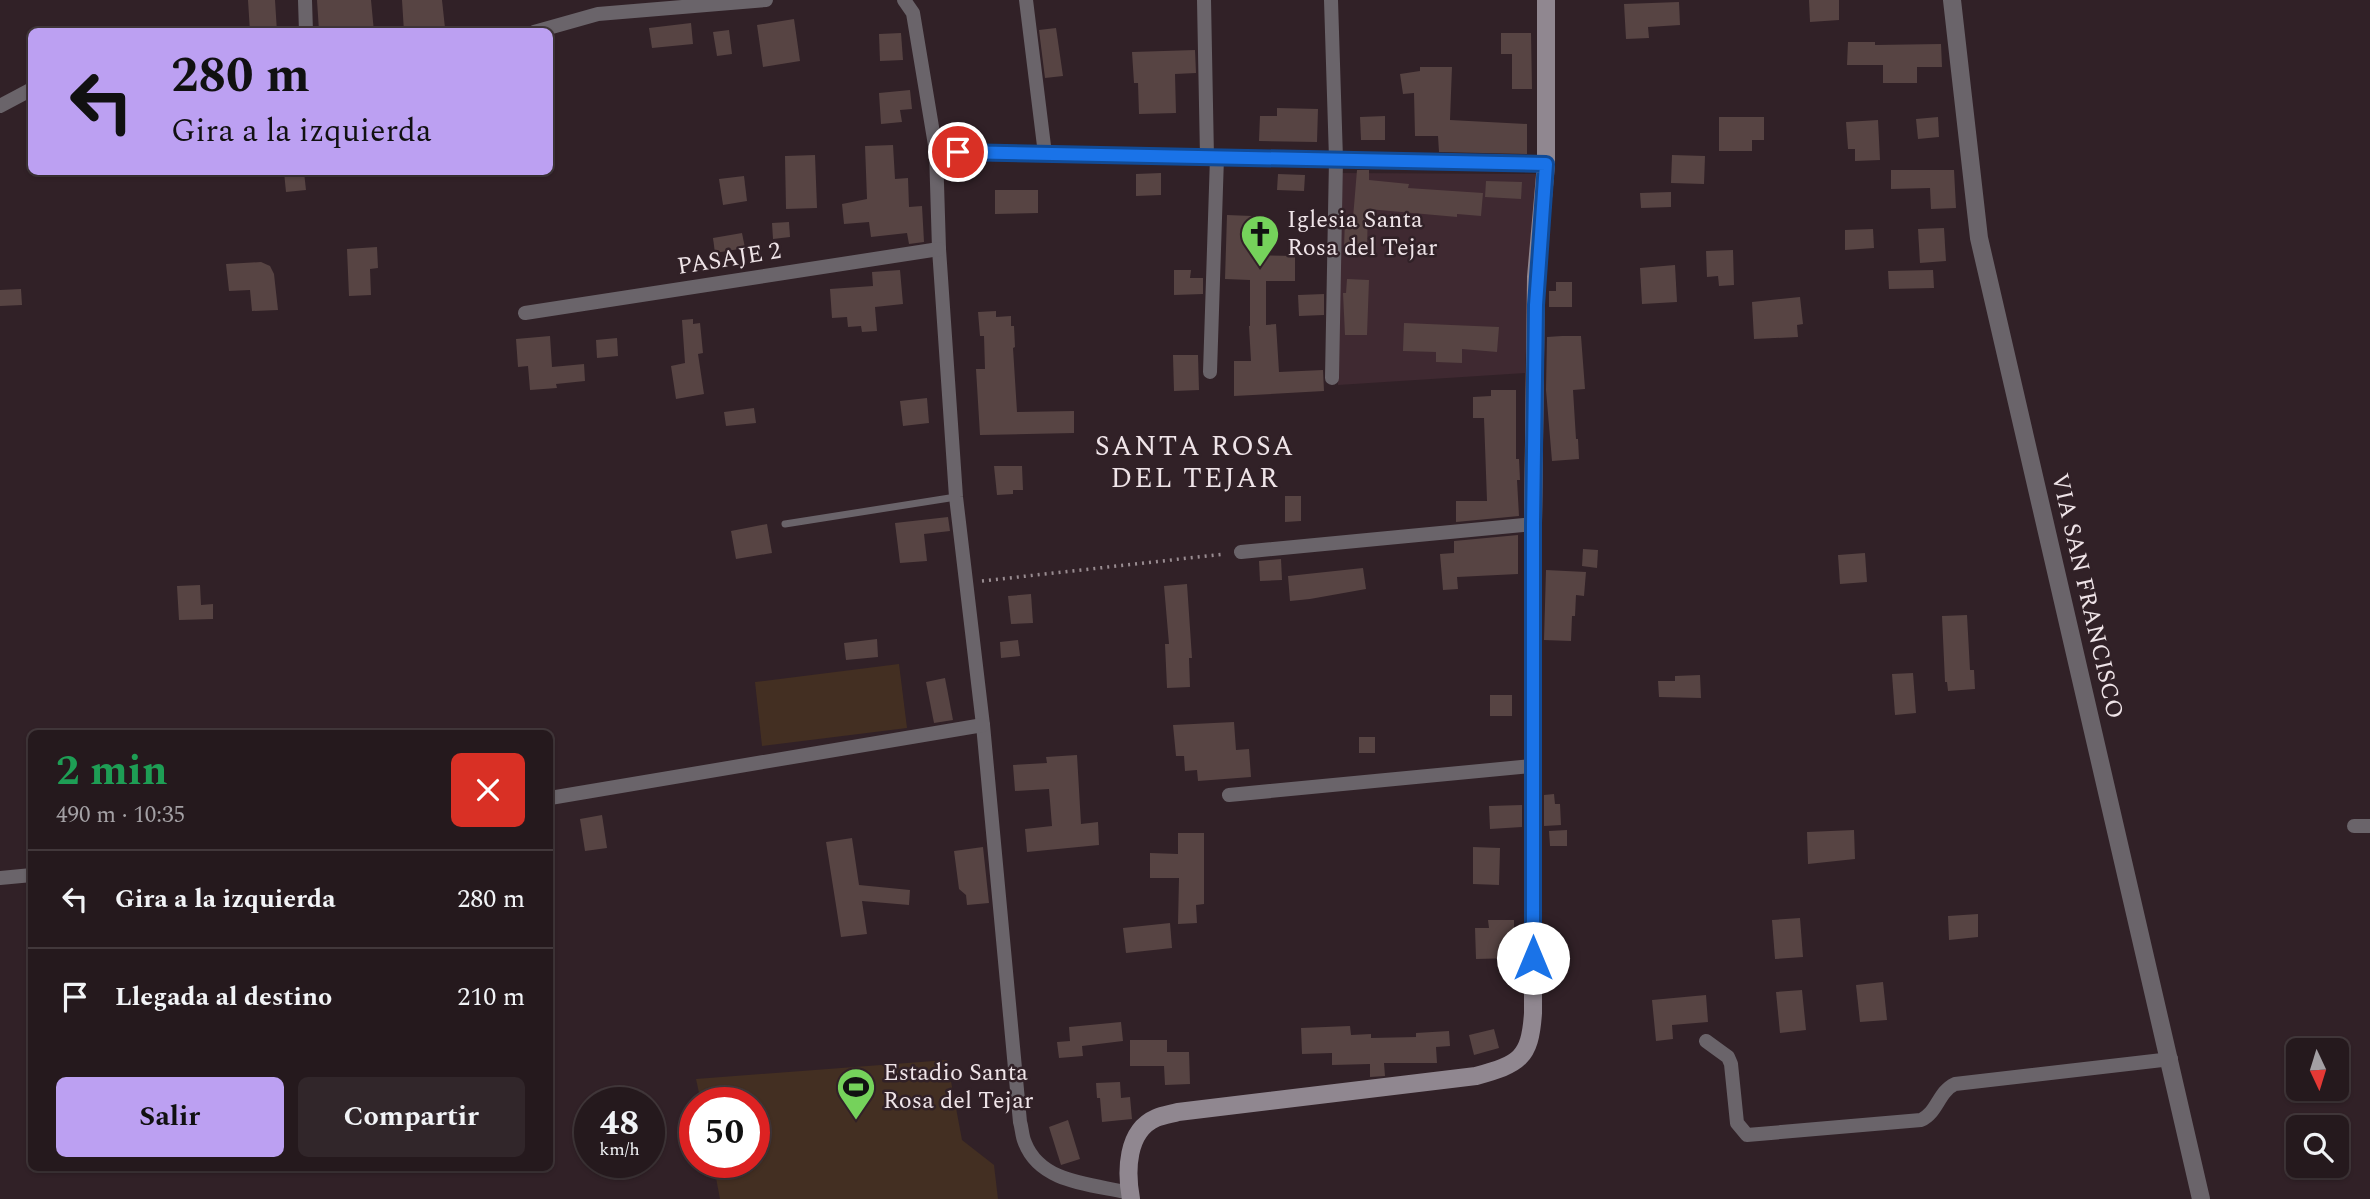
<!DOCTYPE html>
<html lang="es">
<head>
<meta charset="utf-8">
<style>
	:root { --surface:#25191d; --page:#31262a; --text:#f1f3f6; --muted:#a3a0a4; --line:#42383b; --accent:#bca0f2 }
	body { margin:0; font-family:Spectral,serif; background:var(--page); color:var(--text); height:100vh; display:flex; flex-direction:column; font-size:26px; white-space:nowrap }
	* { box-sizing:border-box; margin:0 }
	p { font-size:23px; color:var(--muted) }
	.icon { flex:none; width:38px; height:38px; fill:none; stroke:currentColor; stroke-width:2; stroke-linecap:round; stroke-linejoin:round }
	.map { position:relative; flex:1; overflow:hidden }
	.side { position:absolute; left:28px; top:730px; width:525px; height:441px; display:flex; flex-direction:column; background:var(--surface); border-radius:10px; box-shadow:0 2px 5px #0004,0 0 0 2px var(--line) }
	.side>* { flex:none }
	.banner { position:absolute; left:28px; top:28px; width:525px; height:147px; border-radius:10px; box-shadow:0 2px 5px #0004,0 0 0 2px var(--line); background:#bca0f2; color:#111; overflow:hidden }
	.needle { width:46px; rotate:176deg }
	.controls { position:absolute; left:2286px; top:1038px; display:grid; gap:14px }
	.controls a { display:grid; place-items:center; width:63px; height:63px; border-radius:10px; background:var(--surface); box-shadow:0 2px 5px #0004,0 0 0 2px var(--line); font-size:35px }
	.speed { position:absolute; left:574px; top:1087px; display:flex; gap:14px; font-size:35px; font-weight:700; text-align:center }
	.speed>* { display:grid; place-content:center; width:91px; height:91px; border-radius:50%; background:var(--surface); box-shadow:0 2px 5px #0004,0 0 0 2px var(--line); line-height:1 }
	.speed small { font-size:18px; font-weight:400 }
	.speed .limit { border:10px solid #d22; background:#fff; color:#111 }
	.pin { position:absolute; display:grid; place-items:center; width:60px; height:60px; color:#fff; margin:-30px; border:4px solid #fff; border-radius:50%; box-shadow:0 2px 7px #0007 }
	.me { position:absolute; width:77px; margin:-38px; rotate:0deg; stroke-linejoin:round; filter:drop-shadow(0 0 5px #0008) }
	.turn { display:flex; align-items:center; gap:24px; height:147px; padding:0 28px; font-size:32px }
	.turn .icon { width:91px; height:91px; stroke-width:2.5 }
	.turn b { display:block; font-size:49px; line-height:60px }
	.round { display:grid; place-items:center; flex:none; width:74px; height:74px; border-radius:10px; background:var(--page) }
	.summary { display:flex; align-items:center; justify-content:space-between; height:119px; padding:0 28px }
	h1 { font-size:42px; font-weight:700; line-height:52px; color:#1e9e55 }
	.primary-button { display:flex; gap:14px; margin-top:auto; padding:14px 28px }
	.primary-button a { flex:1; height:80px; border-radius:10px; background:var(--accent); color:#111; font-size:28px; font-weight:700; line-height:80px; text-align:center }
	.primary-button a+a { background:var(--page); color:var(--text) }
	ul { padding:0; list-style:none }
	li { display:flex; align-items:center; gap:21px; height:98px; padding:0 28px; border-top:2px solid var(--line) }
	li div { flex:1 }
	li b { display:block; font-size:26px }
	li em { font-style:normal }
	.map>svg:first-child { display:block }
</style>
</head>
<body>
<div class="map">
<svg width="2370" height="1199" viewBox="0 0 2370 1199">
	<rect width="100%" height="100%" fill="#312127"/>
	<path fill="#3f2931" d="M1339 173 1537 174 1531 235 1525 373 1338 385Z"/>
	<g fill="#432f22">
		<path d="M899 664 907 728 762 746 755 682Z"/>
		<path d="M947 1060 962 1140 994 1165 998 1199H720L713 1162H754V1102H701L696 1079Z"/>
	</g>
	<g fill="#574443">
		<path d="M248 0H275L277 32H250Z"/>
		<path d="M317 0H371L374 32H359L358 28 319 31Z"/>
		<path d="M402 0H442L445 28 404 32Z"/>
		<path d="M1809 0H1839V20L1810 22Z"/>
		<path d="M1679 2 1680 25 1648 27 1649 38 1626 39 1624 4Z"/>
		<path d="M794 19 800 61 763 67 757 25Z"/>
		<path d="M691 23 693 44 652 48 649 28Z"/>
		<path d="M1056 28 1063 76 1045 78 1039 30Z"/>
		<path d="M729 30 732 54 717 56 713 32Z"/>
		<path d="M901 33 903 60 880 61 879 34Z"/>
		<path d="M1501 33H1531L1532 89H1512V54H1501Z"/>
		<path d="M1848 42H1875V45L1941 44 1942 67H1917V83H1883V65H1847Z"/>
		<path d="M1195 50 1196 73 1175 74 1176 113 1139 114 1138 83H1134L1132 52Z"/>
		<path d="M1420 67H1452L1450 120 1527 124V154L1439 152 1438 136H1415L1414 93 1403 94 1400 74 1420 71Z"/>
		<path d="M910 90 912 109 900 110 902 122 881 124 879 93Z"/>
		<path d="M1277 108 1318 109 1317 142 1259 141 1260 116H1277Z"/>
		<path d="M1385 116V140H1361L1360 117Z"/>
		<path d="M1719 117H1764V140H1752V151H1719Z"/>
		<path d="M1938 117 1939 137 1918 139 1916 119Z"/>
		<path d="M1878 120 1880 160 1855 161V149H1848L1846 122Z"/>
		<path d="M893 145 895 179 908 178 909 207 922 206 924 242 909 244 907 233 871 237 869 222 844 224 842 204 867 199 865 146Z"/>
		<path d="M815 155 817 208 786 209 785 156Z"/>
		<path d="M1672 155 1705 156 1704 184 1671 183Z"/>
		<path d="M1357 170H1369V180L1409 184 1408 188 1483 193 1481 216 1457 214V217L1368 209 1367 248H1344L1345 218H1353Z"/>
		<path d="M1891 170H1954L1956 208 1931 209 1930 188 1891 189Z"/>
		<path d="M284 172H304L306 190 286 192Z"/>
		<path d="M1161 173V195L1136 196V174Z"/>
		<path d="M1278 174 1305 175 1304 191 1277 190Z"/>
		<path d="M744 176 747 201 723 205 719 179Z"/>
		<path d="M1486 181 1522 182 1521 199 1485 197Z"/>
		<path d="M995 190H1038V213L995 214Z"/>
		<path d="M1671 192V207L1641 208 1640 193Z"/>
		<path d="M1227 215 1252 216 1251 255 1295 256V281H1266V325L1276 324 1279 372 1323 370 1324 391 1234 396V361H1251L1249 326H1250V280L1225 279Z"/>
		<path d="M789 222 790 237 773 239 772 223Z"/>
		<path d="M1944 228 1946 261 1920 263 1918 229Z"/>
		<path d="M1873 229 1874 248 1845 250V230Z"/>
		<path d="M742 233 745 248 715 253 713 238Z"/>
		<path d="M377 247 378 268 370 269 371 295 349 296 347 249Z"/>
		<path d="M1733 250 1734 285 1719 286 1718 276 1707 277 1706 251Z"/>
		<path d="M261 262 270 266 274 274 278 310 252 311 250 290 229 291 226 264Z"/>
		<path d="M1675 265 1677 302 1642 304 1640 268Z"/>
		<path d="M900 270 903 304 875 307 877 331 862 332 861 326 848 327 847 317 832 318 830 289 873 286 872 272Z"/>
		<path d="M1174 270H1191L1190 278H1203V294L1174 295Z"/>
		<path d="M1933 270 1934 288 1889 289 1888 271Z"/>
		<path d="M1347 279 1369 280 1367 335H1345L1343 293H1346Z"/>
		<path d="M1556 282H1572V307H1549V291H1556Z"/>
		<path d="M21 289 22 305 0 306V290Z"/>
		<path d="M1324 294V315L1299 316 1298 295Z"/>
		<path d="M1800 297 1803 324 1797 325 1798 337 1754 339 1752 302Z"/>
		<path d="M996 311V317L1011 316V326H1014L1015 347 1013 348 1017 412 1074 411V433L980 435 976 369H985L984 336H980L978 312Z"/>
		<path d="M693 319V324L700 323 703 353 698 354 704 394 676 399 671 366 685 363 682 320Z"/>
		<path d="M1404 323 1499 327 1497 352 1462 349V363L1436 362V352L1403 351Z"/>
		<path d="M550 336 552 367 584 364 585 381 556 384 557 388 530 390 528 366 518 367 516 339Z"/>
		<path d="M1562 336H1581L1585 389 1573 390 1576 439H1578L1579 459 1552 461 1546 390 1547 337Z"/>
		<path d="M617 338 618 356 597 358 596 340Z"/>
		<path d="M1173 355H1198L1199 390 1174 391Z"/>
		<path d="M1491 390H1516V459H1519L1520 480H1517L1519 516 1456 522V501H1487L1484 418H1473V397L1491 396Z"/>
		<path d="M927 398 929 423 903 426 900 401Z"/>
		<path d="M754 408 756 423 726 426 724 412Z"/>
		<path d="M994 466H1022L1023 490H1013V494L997 495Z"/>
		<path d="M1285 496H1301V521L1285 522Z"/>
		<path d="M948 517 950 531 924 534 927 561 900 563 895 523Z"/>
		<path d="M767 524 772 553 736 559 731 531Z"/>
		<path d="M1518 535V574L1457 577 1458 589 1443 590 1440 554 1454 553V541Z"/>
		<path d="M1583 549 1598 550 1597 568 1582 566Z"/>
		<path d="M1865 553 1867 582 1840 584 1838 555Z"/>
		<path d="M1281 559 1282 580 1260 581 1259 561Z"/>
		<path d="M1363 568 1366 589 1310 599 1290 601 1288 576Z"/>
		<path d="M1546 570 1586 572 1584 596 1576 595 1575 616H1572L1571 641 1544 640Z"/>
		<path d="M1187 584 1192 658H1189L1190 687 1167 688 1165 644H1169L1164 586Z"/>
		<path d="M200 585 201 605 213 604V619L179 620 177 586Z"/>
		<path d="M1031 594 1033 623 1011 624 1008 596Z"/>
		<path d="M1967 615 1970 670H1974L1975 689 1948 691 1947 682H1945L1942 616Z"/>
		<path d="M877 639 878 657 846 660 844 643Z"/>
		<path d="M1018 640 1020 656 1001 658 1000 642Z"/>
		<path d="M1913 673 1916 713 1895 715 1892 674Z"/>
		<path d="M1700 675 1701 698 1659 697 1658 681H1675V676Z"/>
		<path d="M945 678 953 720 934 723 926 682Z"/>
		<rect x="1490" y="695" width="22" height="21"/>
		<path d="M1234 722 1236 750 1249 749 1251 777 1198 781 1197 770 1185 771 1184 756H1176L1173 725Z"/>
		<rect x="1359" y="737" width="16" height="16"/>
		<path d="M1077 755 1081 824 1098 822 1099 845 1027 852 1025 829 1052 826 1049 789 1015 791 1013 765 1047 763 1046 757Z"/>
		<path d="M1554 794 1555 804H1560L1561 825 1544 826V795Z"/>
		<path d="M1522 805V827L1490 829 1489 806Z"/>
		<path d="M602 815 607 848 585 851 580 819Z"/>
		<path d="M1567 830V846H1550L1549 831Z"/>
		<path d="M1854 830 1855 859 1808 864 1807 832Z"/>
		<path d="M1178 833H1204V904L1196 905 1197 923 1178 924 1179 878H1150V853L1178 854Z"/>
		<path d="M852 838 859 885 910 890 909 905 862 901 867 934 841 937 826 842Z"/>
		<path d="M983 847 989 903 967 905 966 895 959 889 954 851Z"/>
		<path d="M1473 847 1500 848 1499 885 1473 884Z"/>
		<path d="M1978 914V937L1949 940 1948 916Z"/>
		<path d="M1800 918 1803 957 1775 959 1772 920Z"/>
		<path d="M1488 920H1514V958L1476 959 1475 928H1489Z"/>
		<path d="M1170 923 1172 948 1126 953 1123 928Z"/>
		<path d="M1883 982 1887 1020 1860 1022 1856 985Z"/>
		<path d="M1802 990 1806 1030 1780 1033 1776 992Z"/>
		<path d="M1706 995 1708 1022 1672 1025 1673 1039 1656 1041 1652 1000Z"/>
		<path d="M1121 1022 1123 1041 1082 1046 1083 1056 1059 1058 1057 1042 1070 1041 1069 1027Z"/>
		<path d="M1350 1026 1351 1035 1371 1034V1038L1416 1037V1033L1449 1031 1450 1046 1436 1047 1437 1063H1384L1385 1076 1370 1077V1064L1332 1065V1053L1302 1054 1301 1028Z"/>
		<path d="M1494 1029 1499 1048 1474 1055 1469 1035Z"/>
		<path d="M1130 1040H1167V1052H1189L1190 1084 1165 1085 1164 1066H1130Z"/>
		<path d="M1120 1082 1121 1098 1130 1097 1132 1119 1102 1122 1100 1098H1097L1096 1083Z"/>
		<path d="M1068 1120 1080 1159 1061 1165 1049 1127Z"/>
	</g>
	<g fill="none" stroke-linecap="round" stroke-linejoin="round">
		<path stroke="#998c91" stroke-width="3.5" stroke-dasharray="2 5" stroke-linecap="butt" d="M982 581 1225 554"/>
		<path stroke="#6a646a" stroke-width="7" d="M785 524 956 497"/>
		<g stroke="#6a646a" stroke-width="14">
			<path d="M305 0 306 32"/>
			<path d="M904 0 913 13 936 151 1546 164"/>
			<path d="M1026 0 1045 154"/>
			<path d="M1204 0 1207 157"/>
			<path d="M1331 0 1336 159 1332 378"/>
			<path d="M534 32 598 14 766 0"/>
			<path d="M0 106 32 89"/>
			<path d="M936 151 939 249 956 497 983 725 1020 1122C1022 1128 1022 1137 1025 1143 1041 1184 1093 1184 1130 1193"/>
			<path d="M525 313 939 249"/>
			<path d="M1210 372 1217 157"/>
			<path d="M1241 552 1533 524"/>
			<path d="M1229 795 1532 766"/>
			<path d="M550 798 983 725"/>
			<path d="M2354 826H2370"/>
			<path d="M0 878 32 875"/>
			<path d="M1706 1041 1728 1057 1731 1064 1737 1123 1747 1135 1921 1120C1938 1112 1938 1092 1955 1084L2171 1059"/>
		</g>
		<path stroke="#6a646a" stroke-width="18" d="M1952 0 1979 238 2201 1199"/>
		<path stroke="#908790" stroke-width="18" d="M1131 1199C1126 1172 1126 1131 1156 1118 1163 1115 1171 1114 1178 1112L1476 1076C1519 1064 1530 1059 1533 1013V524L1536 277 1546 164V0"/>
	</g>
	<g fill="none" stroke-linecap="round" stroke-linejoin="round">
		<g stroke="#114b97" stroke-width="18">
			<path id="route" d="M958 152 1546 164 1536 305 1533 524V958"/>
		</g>
		<use href="#route" stroke="#1a73e8" stroke-width="12"/>
	</g>
	<defs>
		<g id="church-pin" transform="scale(2.0125)"><path d="M0 17L-7.5 6A9.5 9.5 0 1 1 7.5 6Z" fill="#75d25b" stroke="#312127"/><path d="M-1.2-6h2.4v3.5h3.3v2.4h-3.3V6h-2.4V-.1h-3.3v-2.4h3.3Z" fill="#111"/></g>
		<g id="stadium-pin" transform="scale(2.0125)"><path d="M0 17L-7.5 6A9.5 9.5 0 1 1 7.5 6Z" fill="#75d25b" stroke="#312127"/><path d="M0-5a6.5 5 0 1 0 0 10a6.5 5 0 1 0 0-10ZM-3.5-1.8h7v3.6h-7Z" fill="#111"/></g>
	</defs>
	<g fill-rule="evenodd">
		<use href="#church-pin" x="1260" y="234"/>
		<use href="#stadium-pin" x="856" y="1087"/>
	</g>
	<g text-anchor="middle" dominant-baseline="central" stroke-width="5" stroke-linejoin="round" paint-order="stroke">
		<g font-size="24" fill="#efe4e8" stroke="#312127" text-anchor="start">
			<text x="1287" y="220">Iglesia Santa<tspan x="1287" dy="28">Rosa del Tejar</tspan></text>
			<text x="883" y="1073">Estadio Santa<tspan x="883" dy="28">Rosa del Tejar</tspan></text>
		</g>
		<g font-size="24" fill="#efe4e8" stroke="#312127">
			<text transform="translate(729 259) rotate(-9)">PASAJE 2</text>
			<text transform="translate(2087 596) rotate(77)">VIA SAN FRANCISCO</text>
		</g>
		<g font-size="28" letter-spacing="2" fill="#efe4e8" stroke="#312127">
			<text x="1195" y="446">SANTA ROSA<tspan x="1195" dy="32">DEL TEJAR</tspan></text>
		</g>
	</g>
</svg>
<div class="controls">
<a><svg class="needle" viewBox="-14 -14 28 28"><path d="M0-13l5 13h-10z" fill="#e53935"/><path d="M0 13l5-13h-10z" fill="#a3a0a4"/></svg></a>
<a><svg class="icon" aria-label="search" viewBox="0 0 24 24"><circle cx="10" cy="10" r="6"/><path d="M15 15l6 6"/></svg></a>
</div>
<div class="speed"><div>48<small>km/h</small></div><div class="limit">50</div></div>
<div class="pin" style="left:958px;top:152px;background:#d93025"><svg class="icon" aria-label="arrive" viewBox="0 0 24 24"><path d="M6 21V4h12l-3 4 3 4H6"/></svg></div>
<svg class="me" style="left:1533px;top:958px" viewBox="-20 -20 40 40"><circle r="19" fill="#fff"/><path d="M0-13L10 11 0 6-10 11z" fill="#1a73e8"/></svg>
<div class="banner">
<div class="turn"><svg class="icon" aria-label="left" viewBox="0 0 24 24"><path d="M17 20v-9H6M10 6l-5 5 5 5"/></svg><div><b>280 m</b>Gira a la izquierda</div></div>
</div>
<section class="side">
<div class="summary"><div><h1>2 min</h1><p>490 m · 10:35</p></div><a class="round" style="background:#d93025;color:#fff"><svg class="icon" aria-label="close" viewBox="0 0 24 24"><path d="M6 6l12 12M18 6L6 18"/></svg></a></div>
<ul>
<li><svg class="icon" aria-label="left" viewBox="0 0 24 24"><path d="M17 20v-9H6M10 6l-5 5 5 5"/></svg><div><b>Gira a la izquierda</b></div><em>280 m</em></li>
<li><svg class="icon" aria-label="arrive" viewBox="0 0 24 24"><path d="M6 21V4h12l-3 4 3 4H6"/></svg><div><b>Llegada al destino</b></div><em>210 m</em></li>
</ul>
<div class="primary-button"><a>Salir</a><a>Compartir</a></div>
</section>
</div>
</body>
</html>
